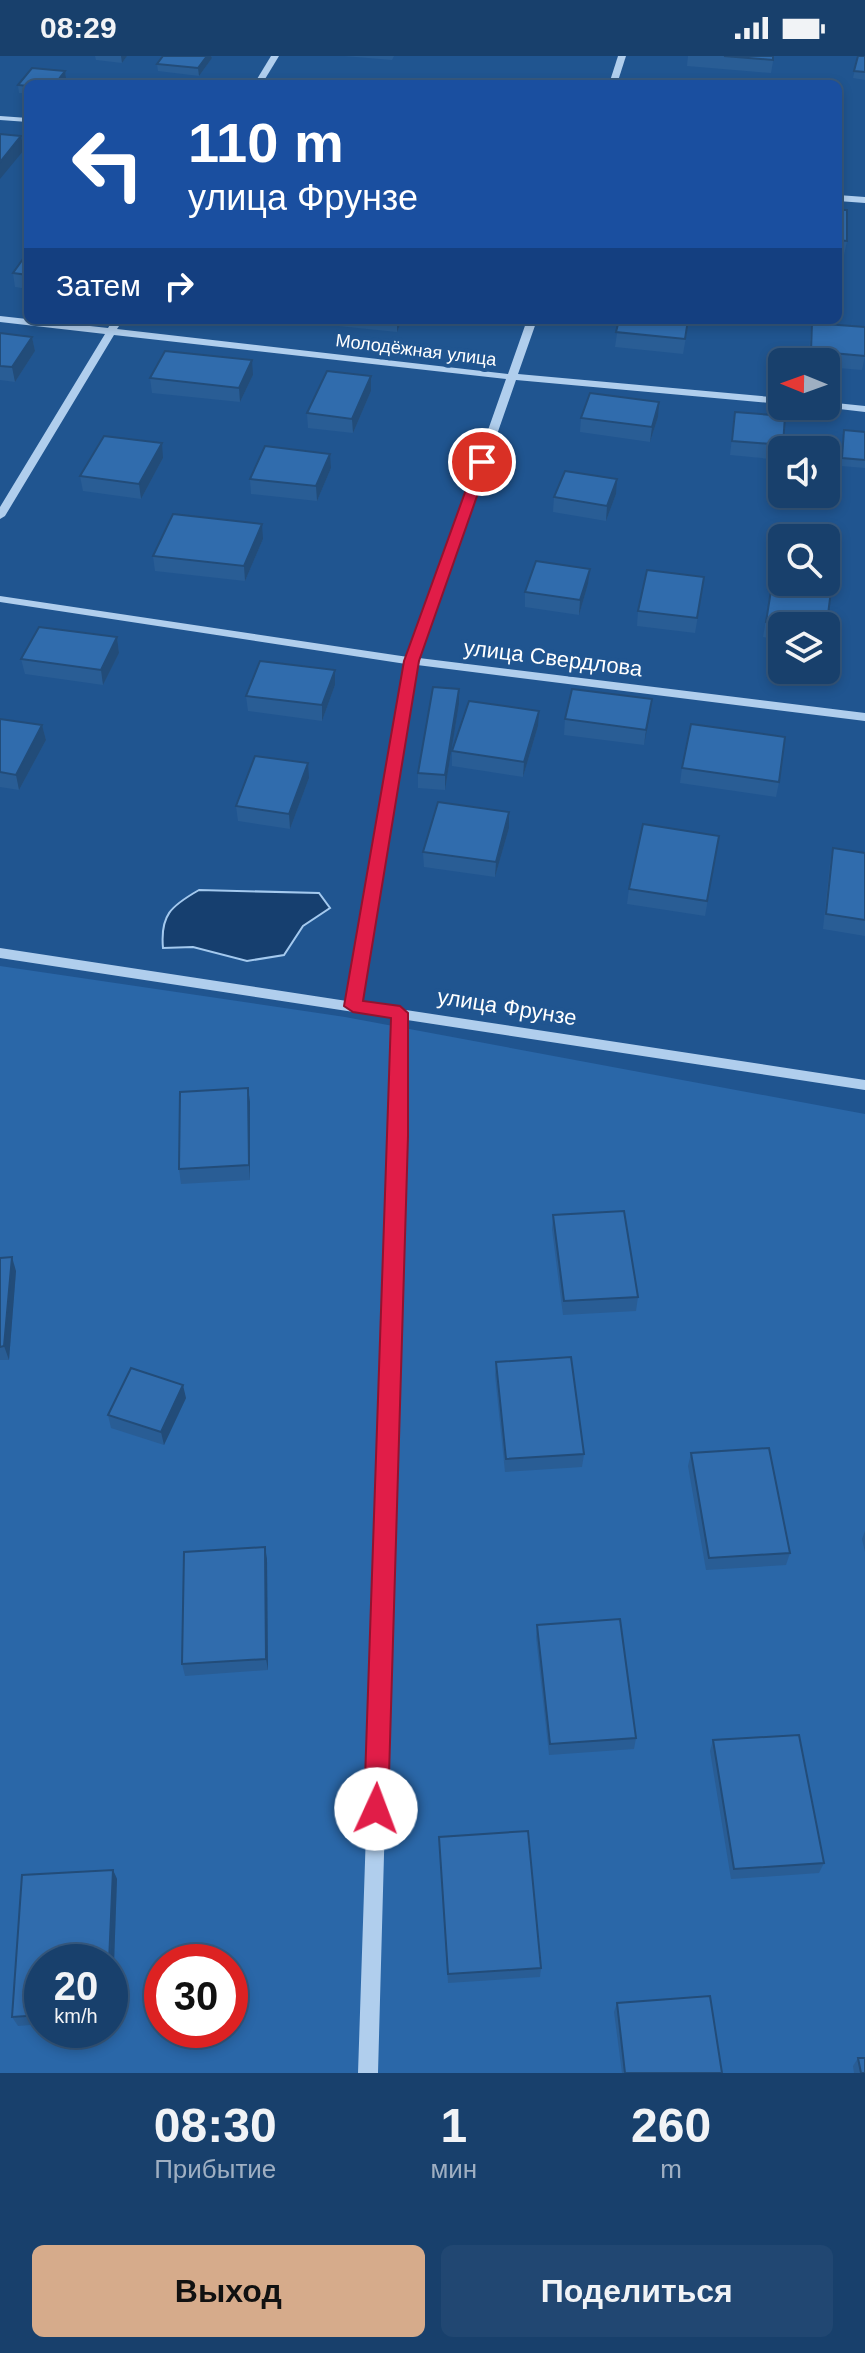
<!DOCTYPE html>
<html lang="ru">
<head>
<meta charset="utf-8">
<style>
	:root { --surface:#18406c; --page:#214772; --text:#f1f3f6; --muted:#9fafc2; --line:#36597f; --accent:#d6ab8b }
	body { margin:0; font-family:Arial,sans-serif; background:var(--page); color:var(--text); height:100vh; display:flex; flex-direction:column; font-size:30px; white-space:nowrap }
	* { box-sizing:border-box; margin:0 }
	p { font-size:26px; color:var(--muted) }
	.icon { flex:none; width:44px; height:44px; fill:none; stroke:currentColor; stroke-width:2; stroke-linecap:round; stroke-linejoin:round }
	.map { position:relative; height:2017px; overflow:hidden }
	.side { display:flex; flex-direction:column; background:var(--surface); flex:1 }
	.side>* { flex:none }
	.hud { position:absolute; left:24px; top:24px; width:818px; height:244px; border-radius:12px; box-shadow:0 4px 12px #0003,0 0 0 2px var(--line); background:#1a4fa0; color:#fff; overflow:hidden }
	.needle { width:52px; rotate:271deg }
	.buttons { position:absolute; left:768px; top:292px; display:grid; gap:16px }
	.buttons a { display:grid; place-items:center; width:72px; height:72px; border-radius:12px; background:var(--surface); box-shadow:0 4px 12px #0003,0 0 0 2px var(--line); font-size:40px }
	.speed { position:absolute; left:24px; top:1888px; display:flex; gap:16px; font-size:40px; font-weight:700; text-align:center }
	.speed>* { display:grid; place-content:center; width:104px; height:104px; border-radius:50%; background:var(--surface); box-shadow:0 4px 12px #0003,0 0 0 2px var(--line); line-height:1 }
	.speed small { font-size:20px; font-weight:400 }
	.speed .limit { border:12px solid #d22; background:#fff; color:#111 }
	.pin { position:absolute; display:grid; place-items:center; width:68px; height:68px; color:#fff; margin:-34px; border:4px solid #fff; border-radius:50%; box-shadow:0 2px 8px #0007 }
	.me { position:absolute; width:88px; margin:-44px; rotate:2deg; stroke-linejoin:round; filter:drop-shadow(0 0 6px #0008) }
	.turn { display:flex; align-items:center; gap:28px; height:168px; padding:0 32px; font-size:36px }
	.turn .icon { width:104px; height:104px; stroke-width:2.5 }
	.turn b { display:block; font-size:56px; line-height:68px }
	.then { display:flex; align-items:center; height:76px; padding:0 32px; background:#0003; gap:16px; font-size:30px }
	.eta { display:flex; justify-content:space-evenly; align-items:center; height:136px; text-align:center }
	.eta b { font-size:48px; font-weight:800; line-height:56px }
	.primary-button { display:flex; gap:16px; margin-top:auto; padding:16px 32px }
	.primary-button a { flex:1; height:92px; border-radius:12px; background:var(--accent); color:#111; font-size:32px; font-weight:800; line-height:92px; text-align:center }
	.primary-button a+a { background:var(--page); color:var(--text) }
	.status { display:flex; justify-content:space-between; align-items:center; height:56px; padding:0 40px; background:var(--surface); direction:ltr }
	.status svg { height:22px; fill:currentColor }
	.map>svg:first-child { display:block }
</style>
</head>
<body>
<div class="status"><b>08:29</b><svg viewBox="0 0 49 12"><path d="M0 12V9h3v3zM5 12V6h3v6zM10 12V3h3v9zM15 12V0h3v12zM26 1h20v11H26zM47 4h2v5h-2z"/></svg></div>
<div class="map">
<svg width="865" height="2017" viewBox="0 0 865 2017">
	<rect width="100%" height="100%" fill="#205590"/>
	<path fill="#2a67a8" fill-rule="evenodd" d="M0 910 345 961 865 1058V2017H0ZM42 1906H110V1974H42ZM162 1906H230V1974H162Z"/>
	<path fill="#163f6f" stroke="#a4c9ee" stroke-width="2" d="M199 834 319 837 330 852 303 870 284 899 247 905 193 891 163 892C160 859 171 850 199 834Z"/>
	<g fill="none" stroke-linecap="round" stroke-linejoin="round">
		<g fill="#b0ceed" fill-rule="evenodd">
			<path d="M271 0H279L262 28H254Z"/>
			<path d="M618 0H626L617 28H609Z"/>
			<path d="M0 60 28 62V66L0 64Z"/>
			<path d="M838 139 865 141V147L838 145Z"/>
			<path d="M0 260 108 272 113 264H123L117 273 508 318 527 264H537L518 318 782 342V348L516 324 419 602 865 657V665L417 609 360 947 865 1024V1034L407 964 378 2017H358L393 962 0 902V892L347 945 406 608 0 546V540L408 601 506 323 114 279 5 460 0 463V451L105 278 0 266Z"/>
			<path d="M826 346 865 350V356L822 351 826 350Z"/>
		</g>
	</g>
	<g fill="#295d95">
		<path d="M95 0H127L122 7 96 4Z"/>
		<path d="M163 0H211L212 2 199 20 158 15 157 8Z"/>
		<path d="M344 0H394L392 4Z"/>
		<path d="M688 0H774L771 17 687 10Z"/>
		<path d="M858 0H865V24L853 22Z"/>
		<path d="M65 15 66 22 62 28H28V37H19L18 29Z"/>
		<path d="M838 154 847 185 844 199H838Z"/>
		<path d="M28 196V233L15 231 13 217Z"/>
		<path d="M328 264H402L397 276 328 269Z"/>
		<path d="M619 264H689L683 298 615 291Z"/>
		<path d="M812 267 865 300 862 314 826 311V306H809L810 282Z"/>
		<path d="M0 277 32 281 35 295 15 326 0 324Z"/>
		<path d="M253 319 240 346 152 337 150 322Z"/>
		<path d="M371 335 353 377 308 372 307 357Z"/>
		<path d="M735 356 783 389 781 404 730 399Z"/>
		<path d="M658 361 650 386 580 376 581 362Z"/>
		<path d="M844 374 865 376V412L841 410Z"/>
		<path d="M163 402 141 443 83 435 80 420Z"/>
		<path d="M331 412 317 445 251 438 250 423Z"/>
		<path d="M616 438 606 465 553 456 554 441Z"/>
		<path d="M263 483 245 525 155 515 153 500Z"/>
		<path d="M590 513 588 528 579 559 525 551V536Z"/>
		<path d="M772 528 826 570H782V584L763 581Z"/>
		<path d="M702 536 695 577 637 570 638 555Z"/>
		<path d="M117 581 119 597 103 629 25 618 21 603Z"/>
		<path d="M335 614V629L322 665 248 655 246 640Z"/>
		<path d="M652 643 644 689 564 679 565 663Z"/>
		<path d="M459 648 445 734 418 732V717Z"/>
		<path d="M0 663 42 669 46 684 19 734 0 731Z"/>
		<path d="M538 670 523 721 452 710V695Z"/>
		<path d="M682 712 779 726 776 741 680 727Z"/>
		<path d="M309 722 290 773 238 765 236 750Z"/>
		<path d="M509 772 495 821 424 811 423 796Z"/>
		<path d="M719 780 705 860 627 848 629 833Z"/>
		<path d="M833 792 865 797V880L823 873 830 807Z"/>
		<path d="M250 1046V1124L181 1128 179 1113Z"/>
		<path d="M553 1159 638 1241 636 1255 563 1259 552 1173Z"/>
		<path d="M0 1202 16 1215 9 1304H0Z"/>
		<path d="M496 1306 584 1398 582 1411 505 1416 495 1319Z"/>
		<path d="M186 1342 164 1389 111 1372 108 1359Z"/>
		<path d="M691 1397 790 1497 786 1509 706 1514 688 1410Z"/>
		<path d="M865 1475V1496L862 1483Z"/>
		<path d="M267 1503 268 1614 185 1620 182 1608Z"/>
		<path d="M537 1569 636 1682 634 1693 549 1699 536 1581Z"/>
		<path d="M713 1684 824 1807 819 1817 731 1823 710 1695Z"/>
		<path d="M439 1781 541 1912 540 1921 448 1927Z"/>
		<path d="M113 1814 117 1823 112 1963H110V1906H42V1968L18 1970 12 1961 22 1819Z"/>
		<path d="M617 1947 722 2017H622L614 1956Z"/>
		<path d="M858 2002 865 2017H854L853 2010Z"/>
	</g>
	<g fill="#224c79">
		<path d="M121 0H127L122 7Z"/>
		<path d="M207 0H211L212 2 199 20 198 12Z"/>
		<path d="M65 15 66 22 62 28H55Z"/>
		<path d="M21 80 24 94 0 123V106Z"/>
		<path d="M397 264H402L397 276Z"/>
		<path d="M32 281 35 295 15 326 12 311Z"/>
		<path d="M252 304 253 319 240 346 239 332Z"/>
		<path d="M371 320V335L353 377 352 363Z"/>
		<path d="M659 346 658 361 650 386 652 371Z"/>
		<path d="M162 387 163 402 141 443 139 428Z"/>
		<path d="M330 398 331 412 317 445 316 430Z"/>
		<path d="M617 423 616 438 606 465 607 450Z"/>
		<path d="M262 468 263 483 245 525 244 510Z"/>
		<path d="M590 513 588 528 579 559 580 544Z"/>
		<path d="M117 581 119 597 103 629 101 614Z"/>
		<path d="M335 614V629L322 665V649Z"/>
		<path d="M459 633V648L445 734V719Z"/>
		<path d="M652 643 650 658 644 689 646 674Z"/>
		<path d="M539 655 538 670 523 721 524 706Z"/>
		<path d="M42 669 46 684 19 734 16 719Z"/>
		<path d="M308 707 309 722 290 773 289 758Z"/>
		<path d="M509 756V772L495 821 496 806Z"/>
		<path d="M248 1032 250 1046V1124L249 1109Z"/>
		<path d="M12 1201 16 1215 9 1304 4 1290Z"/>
		<path d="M183 1329 186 1342 164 1389 161 1376Z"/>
		<path d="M265 1491 267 1503 268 1614 266 1603Z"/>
		<path d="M113 1814 117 1823 112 1963 110 1959V1906Z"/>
	</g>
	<g fill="#306cad" stroke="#224c79" stroke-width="2">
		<path d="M163 0H207L198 12 157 8Z"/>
		<path d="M724 0H773V4Z"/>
		<path d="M858 0H865V16L854 15Z"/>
		<path d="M32 12 65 15 55 28H28V30L18 29Z"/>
		<path d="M149 23 196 27 195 28H146Z"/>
		<path d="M0 78 21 80 0 106Z"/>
		<path d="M838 154H847V185L838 184Z"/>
		<path d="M28 196V219L13 217Z"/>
		<path d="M619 264H688L685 283 616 276Z"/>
		<path d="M812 267 865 271V300L811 295Z"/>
		<path d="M0 277 32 281 12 311 0 310Z"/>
		<path d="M165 295 252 304 239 332 150 322Z"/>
		<path d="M327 315 371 320 352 363 307 357Z"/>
		<path d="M590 337 659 346 652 371 581 362Z"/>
		<path d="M735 356 785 360 783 389 732 385Z"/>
		<path d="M844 374 865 376V404L842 402Z"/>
		<path d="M104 380 162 387 139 428 80 420Z"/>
		<path d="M265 390 330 398 316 430 250 423Z"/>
		<path d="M565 415 617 423 607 450 554 441Z"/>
		<path d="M173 458 262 468 244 510 153 500Z"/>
		<path d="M536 505 590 513 580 544 525 536Z"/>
		<path d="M647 514 704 521 697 562 638 555Z"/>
		<path d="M772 528 831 535 826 574V570H797L766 566Z"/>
		<path d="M39 571 117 581 101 614 21 603Z"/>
		<path d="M260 605 335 614 322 649 246 640Z"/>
		<path d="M433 631 459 633 445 719 418 717Z"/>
		<path d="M572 633 652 643 646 674 565 663Z"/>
		<path d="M469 645 539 655 524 706 452 695Z"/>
		<path d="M0 663 42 669 16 719 0 716Z"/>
		<path d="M691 668 785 681 779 726 682 712Z"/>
		<path d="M255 700 308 707 289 758 236 750Z"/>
		<path d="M438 746 509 756 496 806 423 796Z"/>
		<path d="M643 768 719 780 707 845 629 833Z"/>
		<path d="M833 792 865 797V864L826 858Z"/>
		<path d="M248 1032 249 1109 179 1113 180 1036Z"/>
		<path d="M624 1155 638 1241 564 1245 553 1159Z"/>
		<path d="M12 1201 4 1290 0 1291V1202Z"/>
		<path d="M571 1301 584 1398 506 1403 496 1306Z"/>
		<path d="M131 1312 183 1329 161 1376 108 1359Z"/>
		<path d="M769 1392 790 1497 709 1502 691 1397Z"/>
		<path d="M265 1491 266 1603 182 1608 184 1496Z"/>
		<path d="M620 1563 636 1682 550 1688 537 1569Z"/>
		<path d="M799 1679 824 1807 734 1813 713 1684Z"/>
		<path d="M528 1775 541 1912 448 1918 439 1781Z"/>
		<path d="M113 1814 109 1906H42V1959L12 1961 22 1819Z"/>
		<path d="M710 1940 722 2017H625L617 1947Z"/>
		<path d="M858 2002H865V2017H861Z"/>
	</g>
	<path fill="#e11d48" stroke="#92132f" stroke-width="2" d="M482 402 489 406 419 605 363 945 400 950 408 957V1080L388 1753 385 1762 376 1765 368 1762 364 1753 391 962 353 956 344 950 404 605 476 406Z"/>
	<g text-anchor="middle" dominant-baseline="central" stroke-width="8" stroke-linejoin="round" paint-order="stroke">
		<g font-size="18" fill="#fff" stroke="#205590">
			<text transform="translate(416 294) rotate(7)">Молодёжная улица</text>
		</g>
		<g font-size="22" fill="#fff" stroke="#205590">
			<text transform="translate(553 602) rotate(7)">улица Свердлова</text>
			<text transform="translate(507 951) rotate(9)">улица Фрунзе</text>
		</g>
	</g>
</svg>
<div class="buttons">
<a><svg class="needle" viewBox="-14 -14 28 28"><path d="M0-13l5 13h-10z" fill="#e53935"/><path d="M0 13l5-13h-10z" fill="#9fafc2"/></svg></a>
<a><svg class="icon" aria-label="sound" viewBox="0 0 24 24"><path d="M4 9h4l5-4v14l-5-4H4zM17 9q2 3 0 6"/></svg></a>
<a><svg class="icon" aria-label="search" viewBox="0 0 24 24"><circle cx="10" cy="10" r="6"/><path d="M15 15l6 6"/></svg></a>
<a><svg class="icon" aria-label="layers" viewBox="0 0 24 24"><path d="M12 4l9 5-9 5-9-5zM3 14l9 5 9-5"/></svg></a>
</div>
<div class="speed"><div>20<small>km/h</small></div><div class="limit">30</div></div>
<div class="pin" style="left:482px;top:406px;background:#d93025"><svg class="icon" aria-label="arrive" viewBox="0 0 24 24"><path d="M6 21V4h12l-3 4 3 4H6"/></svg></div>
<svg class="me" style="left:376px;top:1753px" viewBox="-20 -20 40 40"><circle r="19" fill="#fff"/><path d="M0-13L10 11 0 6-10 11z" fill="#e11d48"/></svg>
<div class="hud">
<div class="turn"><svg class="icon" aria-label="left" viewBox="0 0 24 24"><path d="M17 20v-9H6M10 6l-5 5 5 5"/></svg><div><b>110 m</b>улица Фрунзе</div></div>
<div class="then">Затем<svg class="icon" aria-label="right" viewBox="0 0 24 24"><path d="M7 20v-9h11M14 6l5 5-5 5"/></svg></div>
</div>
</div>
<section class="side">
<div class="eta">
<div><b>08:30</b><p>Прибытие</p></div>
<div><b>1</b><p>мин</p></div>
<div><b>260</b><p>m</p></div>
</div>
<div class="primary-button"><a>Выход</a><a>Поделиться</a></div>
</section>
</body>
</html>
